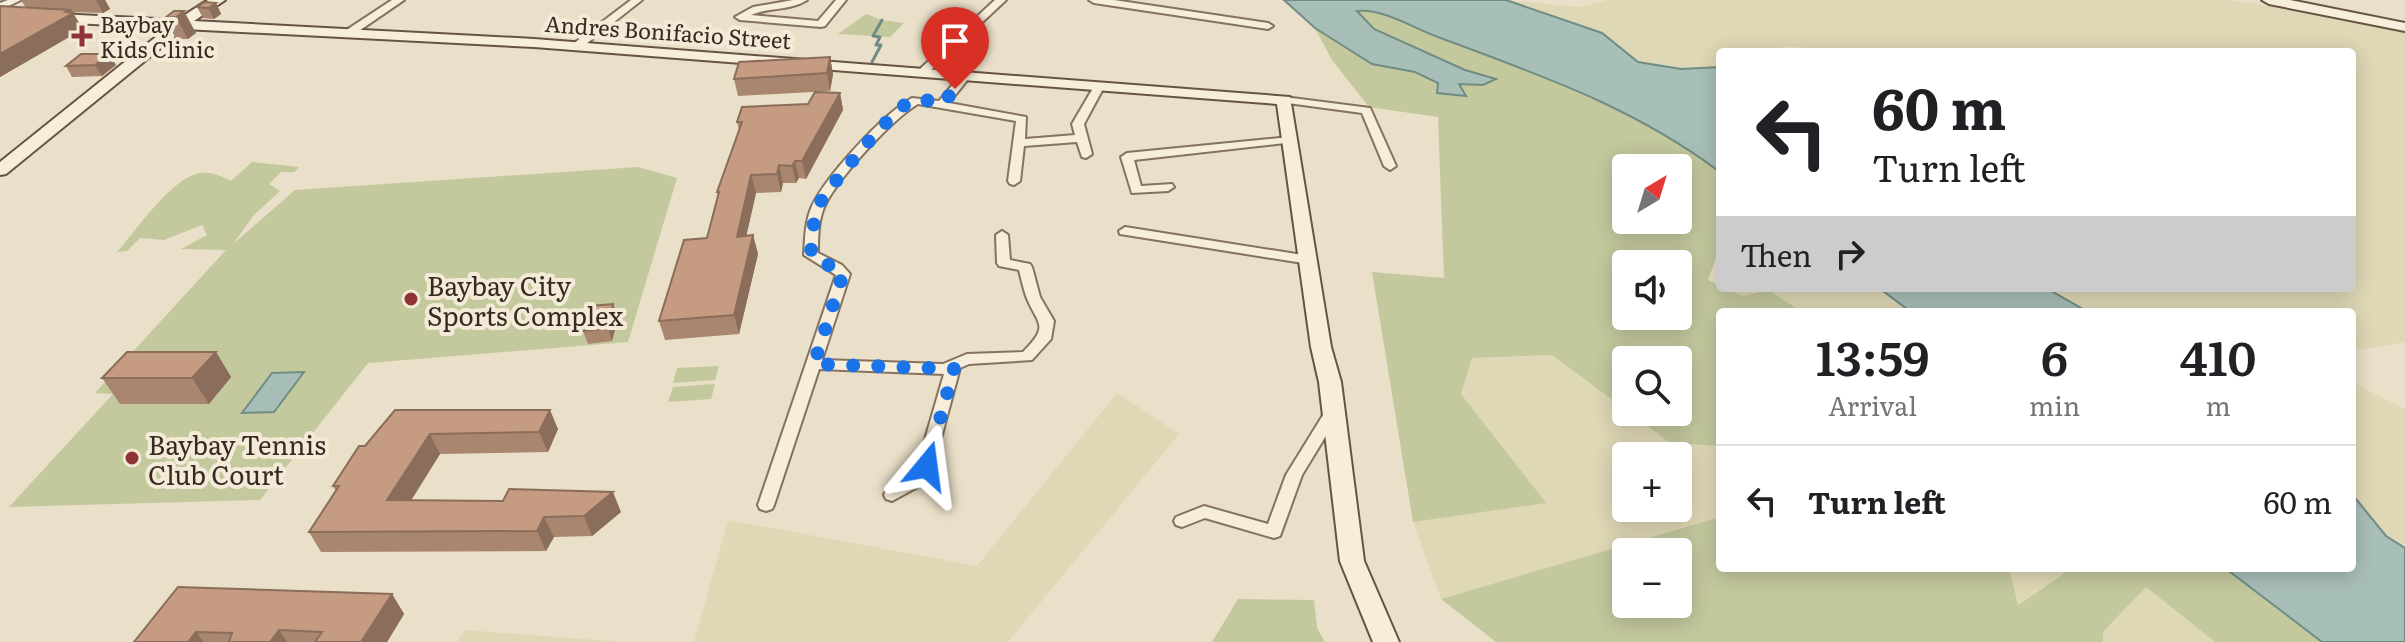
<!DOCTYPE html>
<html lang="en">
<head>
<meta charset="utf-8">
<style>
	:root { --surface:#fff; --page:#f2f2f2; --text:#202124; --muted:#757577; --line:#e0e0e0 }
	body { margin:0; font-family:Literata,serif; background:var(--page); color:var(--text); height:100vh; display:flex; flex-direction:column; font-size:30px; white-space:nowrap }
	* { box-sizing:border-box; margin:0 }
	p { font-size:26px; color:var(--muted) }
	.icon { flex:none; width:44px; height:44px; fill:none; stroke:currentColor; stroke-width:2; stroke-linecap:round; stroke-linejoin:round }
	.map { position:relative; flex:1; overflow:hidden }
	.drawer { position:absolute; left:1716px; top:308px; width:640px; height:264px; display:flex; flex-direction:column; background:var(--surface); border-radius:8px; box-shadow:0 4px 20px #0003 }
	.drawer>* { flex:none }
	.guide { position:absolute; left:1716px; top:48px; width:640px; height:244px; border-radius:8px; box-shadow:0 4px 20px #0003; background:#fff; color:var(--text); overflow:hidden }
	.needle { width:52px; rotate:38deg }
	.buttons { position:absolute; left:1612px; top:154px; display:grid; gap:16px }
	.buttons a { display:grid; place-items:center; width:80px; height:80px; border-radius:8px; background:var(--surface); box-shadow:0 4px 20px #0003; font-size:40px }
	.pin { position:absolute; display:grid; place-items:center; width:68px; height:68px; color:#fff; margin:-82px -34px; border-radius:50% 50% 50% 0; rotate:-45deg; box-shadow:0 0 8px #0007 }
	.pin .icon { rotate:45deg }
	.me { position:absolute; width:88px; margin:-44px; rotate:16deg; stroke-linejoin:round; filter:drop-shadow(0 0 6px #0008) }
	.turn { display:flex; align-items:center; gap:28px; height:168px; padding:0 24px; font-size:36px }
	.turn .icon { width:104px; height:104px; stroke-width:2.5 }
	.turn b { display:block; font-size:56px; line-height:68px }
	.then { display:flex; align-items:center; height:76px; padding:0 24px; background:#0003; gap:16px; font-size:30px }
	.eta { display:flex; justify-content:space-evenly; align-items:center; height:136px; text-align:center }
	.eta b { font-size:48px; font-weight:600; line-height:56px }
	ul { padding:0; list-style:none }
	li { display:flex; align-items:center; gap:24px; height:112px; padding:0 24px; border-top:2px solid var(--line) }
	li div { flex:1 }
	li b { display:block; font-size:30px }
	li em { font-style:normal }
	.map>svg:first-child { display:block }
</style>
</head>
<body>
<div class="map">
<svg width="2405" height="642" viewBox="0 0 2405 642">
	<rect width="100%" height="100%" fill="#eadfc8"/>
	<g fill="#dfd8b6" fill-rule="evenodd">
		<path d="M1506 0 1579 7 1607 0H2229L2405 26V342L2352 351V312H2088L2046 288H2352V52H1829L1790 46 1762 52H1720V67L1681 69 1638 62 1602 33Z"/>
		<path d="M1725 288H1879L1905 307 1892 312H1802L1769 290 1743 297Z"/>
		<path d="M1552 355 1670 443 1720 446V517L1441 599 1413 522 1545 503 1461 394 1472 358ZM1626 456H1678V508H1626Z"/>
		<path d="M2352 382 2405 409V545L2386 536 2352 494Z"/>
		<path d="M1117 393 1179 434 1008 642H694L728 520 977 566Z"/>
		<path d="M2009 568H2072L2017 605Z"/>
		<path d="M2146 587 2215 642H2103V633Z"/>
		<path d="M465 630 623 642H457Z"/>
	</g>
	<g fill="#c4c89d" fill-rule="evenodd">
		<path d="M1355 11H1370L1406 23 1576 90 1641 119 1720 172V247L1708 280 1743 296 1769 290 1802 312H1720V446L1670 443 1629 412H1678V360H1626V410L1552 355 1472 358 1461 394 1546 503 1413 522 1372 272 1444 278 1438 117 1369 107 1332 60 1315 28 1372 64 1415 72 1438 84 1437 92 1465 95 1459 84 1483 85 1494 78 1465 70 1373 29ZM1626 168H1678V220H1626ZM1626 264H1678V316H1626Z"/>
		<path d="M866 14 882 20 904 23 890 37 838 34Z"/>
		<path d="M252 162 299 167 294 172H281L269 184 280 191 254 215 233 244 295 190 638 167 677 178 628 342 368 363 260 500 9 507 113 394 95 393 226 250 181 249 207 235 202 225 164 240 140 238 127 251 117 252C136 231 171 178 200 173 210 171 223 177 231 181Z"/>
		<path d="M719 366 715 380 673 383 677 368Z"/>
		<path d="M715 384 711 399 668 402 673 387Z"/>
		<path d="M1720 517V568H2009L2018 605 2072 568H2225L2322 642H2215L2146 587 2103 632V642H1496L1441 599ZM1626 552H1678V604H1626Z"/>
		<path d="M1238 599 1314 600 1317 628 1325 642H1212Z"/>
	</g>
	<g fill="#a8bfb8" stroke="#708d85" stroke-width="2">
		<path d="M1284 0H1506L1602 33 1638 62 1681 69 1720 67V172C1632 106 1539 75 1438 37 1411 27 1385 9 1357 11L1374 29 1465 70 1496 79 1483 85 1459 84 1466 96 1437 93 1438 83 1415 72 1372 64 1315 28Z"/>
		<path d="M1879 288H2046L2088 312H1911Z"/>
		<path d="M304 372 274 412 242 413 272 373Z"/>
		<path d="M2352 494 2386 536 2405 548V642H2322L2225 568H2352Z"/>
	</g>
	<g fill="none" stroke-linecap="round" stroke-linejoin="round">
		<path stroke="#708d85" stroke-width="3" d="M872 62 881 45H876L880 37 873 36 882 20"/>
		<g stroke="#85725f" stroke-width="4">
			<g id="street">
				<path d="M8 0H21L0 10V3Z"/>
				<path d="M392 0H404L353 35H345V31Z"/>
				<path d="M631 0H642L581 48H573V44Z"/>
				<path d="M793 0H807C790 11 769 7 751 15L818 21 836 0H846L825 26 821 27 740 20 735 17 753 7Z"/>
				<path d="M995 0H1006L928 73H920V69Z"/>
				<path d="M1089 0H1114L1268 23 1273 26 1268 29 1094 3Z"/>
				<path d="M967 71 972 74 949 103 1026 117 1025 139 1075 135 1072 124 1096 83H1104L1105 85 1084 124 1092 154 1086 158 1082 157 1077 142 1024 146 1020 181 1014 185 1010 184 1008 181 1016 121 918 104C892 119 833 183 823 210 818 224 818 239 818 253L842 265 850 274 822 360 943 364 967 354 1023 352C1051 324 1037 325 1026 296 1023 287 1021 278 1019 270L999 266 997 263 996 235 1002 231 1008 235 1010 260 1030 264 1032 267 1040 297 1054 321 1051 339 1032 360 969 364 960 368 933 468 923 484 892 501 886 499 884 495 886 491 911 476 917 467 944 374 819 369 774 505 772 509 766 511 760 509 758 505 836 275 804 255C805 239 805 221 812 206 827 175 882 115 912 98L939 101 963 72Z"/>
				<path d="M1284 97 1370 108 1396 166 1390 170 1384 166 1362 113 1280 102 1278 100Z"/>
				<path d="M1290 137 1294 138V142L1134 160 1141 186 1172 184 1174 187 1168 191 1132 193 1121 157 1127 153Z"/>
				<path d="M1125 227 1309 256 1316 260 1309 264 1120 234 1119 231Z"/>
				<path d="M1333 406 1338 407 1341 411 1302 475 1280 536 1274 538 1205 518 1182 527 1176 525 1174 521 1176 517 1204 506 1268 524 1286 475 1328 407Z"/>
			</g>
		</g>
		<g stroke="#675342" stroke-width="4">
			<g id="secondary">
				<path d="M208 0H225L194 21 534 39 1290 97 1331 347 1341 382 1364 561 1399 642H1373L1340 561 1319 382 1311 347 1277 104 534 47 184 29 6 174 0 175V162L167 28 0 19V11L177 20Z"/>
				<path d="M2262 0H2290L2405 23V31L2269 4Z"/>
			</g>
		</g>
		<use href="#street" fill="#f6edda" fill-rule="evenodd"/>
		<use href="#secondary" fill="#f6edda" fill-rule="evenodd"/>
	</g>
	<g fill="#a9866f">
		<path d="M21 0H105L110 9 103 13 72 12 83 29 0 77V6L26 8Z"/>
		<path d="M216 3 221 14 214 19 203 18 197 7Z"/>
		<path d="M174 11 196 33 188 39H176L165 18Z"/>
		<path d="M830 57 833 74 830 91 738 96 734 79Z"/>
		<path d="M116 65 102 76 72 77 66 66Z"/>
		<path d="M840 93 843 110 806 179 799 178 796 183H783L781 192 756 193 746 236 753 235 758 254 739 334 665 340 659 321 707 238 718 197 717 192 739 130 737 122 808 104Z"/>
		<path d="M618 317 612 341 588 344 583 331Z"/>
		<path d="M216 352 231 377 209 404H120L102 378Z"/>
		<path d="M395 410 558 429 548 452 440 454 411 501 621 512 592 536 554 537 546 551 321 552 309 532 336 491 333 486Z"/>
		<path d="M392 594 404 614 387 642H134Z"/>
	</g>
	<g fill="#8a6d5a">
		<path d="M96 0H105L110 9 103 13Z"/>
		<path d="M216 3 221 14 214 19 208 8Z"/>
		<path d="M71 10 83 29 0 77V54Z"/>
		<path d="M184 11 196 33 188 39 176 17Z"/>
		<path d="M109 54 116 65 102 76 95 65Z"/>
		<path d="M830 57 833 74 830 91 827 73Z"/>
		<path d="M840 93 843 110 806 179 802 161Z"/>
		<path d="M795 161 799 178 796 183 792 166Z"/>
		<path d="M779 165 783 183 781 192 777 174Z"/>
		<path d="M751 175 756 193 742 255 737 237Z"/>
		<path d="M753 235 758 254 739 334 734 315Z"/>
		<path d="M613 304 618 317 612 341 608 328Z"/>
		<path d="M216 352 231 377 209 404 192 378Z"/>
		<path d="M550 410 558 429 548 452 539 432Z"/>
		<path d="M430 434 440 454 398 520 387 500Z"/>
		<path d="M613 492 621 512 592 536 584 516Z"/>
		<path d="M544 517 554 537 546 551 537 531Z"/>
		<path d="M392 594 404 614 387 642H361Z"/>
		<path d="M279 630 287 642H270Z"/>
		<path d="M196 632 204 642H188Z"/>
	</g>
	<g fill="#c59c81" stroke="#8a6d5a" stroke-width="2">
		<path d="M205 2 216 3 208 8 197 7Z"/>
		<path d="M0 6 71 10 66 12 73 13 0 54Z"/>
		<path d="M174 11H184L176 17 165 18Z"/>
		<path d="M81 54H109L95 65 66 66Z"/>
		<path d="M830 57 827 73 734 79 739 62Z"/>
		<path d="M815 92 840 93 802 161H795L792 166 779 165 777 174 751 175 737 237 753 235 734 315 659 321 684 240 707 238 719 192H717L742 122H737L742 107 808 104Z"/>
		<path d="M613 304 608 328 583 331 589 306Z"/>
		<path d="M127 352H216L192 378H102Z"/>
		<path d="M395 410H550L539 432 430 434 387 500 503 501 509 489 613 492 584 516 544 517 537 531 309 532 339 486H333L359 446H365Z"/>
		<path d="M178 587 392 594 361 642H315L322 632 279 630 270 642H229L232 633 196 632 188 642H134Z"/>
	</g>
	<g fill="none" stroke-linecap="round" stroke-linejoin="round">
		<path stroke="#1a73e8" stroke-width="14" stroke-dasharray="0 25.2" d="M927 466 954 369 814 364 843 274C836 264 823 266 814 258 806 251 816 210 821 201 833 183 894 108 911 101 920 97 933 102 942 104L955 89"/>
	</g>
	<g fill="#8e3436" stroke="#f3ead7" stroke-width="3">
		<path d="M78 24h8v8h8v8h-8v8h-8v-8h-8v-8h8z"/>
		<circle cx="411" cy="299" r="8"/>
		<circle cx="132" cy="458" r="8"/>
	</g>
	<g text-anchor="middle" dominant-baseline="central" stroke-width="8" stroke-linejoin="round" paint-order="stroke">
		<g font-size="22" fill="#372b21" stroke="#f3ead7" text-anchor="start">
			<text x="100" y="23">Baybay<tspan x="100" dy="25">Kids Clinic</tspan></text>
		</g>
		<g font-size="22" fill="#372b21" stroke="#f3ead7">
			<text transform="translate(668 31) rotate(4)">Andres Bonifacio Street</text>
		</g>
		<g font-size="26" fill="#372b21" stroke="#f3ead7" text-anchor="start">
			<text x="427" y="284">Baybay City<tspan x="427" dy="30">Sports Complex</tspan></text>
			<text x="148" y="443">Baybay Tennis<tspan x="148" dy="30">Club Court</tspan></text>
		</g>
	</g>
</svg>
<div class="buttons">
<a><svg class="needle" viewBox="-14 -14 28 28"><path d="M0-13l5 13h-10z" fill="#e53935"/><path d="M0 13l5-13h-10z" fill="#757577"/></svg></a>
<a><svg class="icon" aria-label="sound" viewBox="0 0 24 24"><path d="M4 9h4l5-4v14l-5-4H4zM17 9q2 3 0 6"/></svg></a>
<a><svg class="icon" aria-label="search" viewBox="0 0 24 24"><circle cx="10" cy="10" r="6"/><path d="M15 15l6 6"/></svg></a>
<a>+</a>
<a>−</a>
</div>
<div class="pin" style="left:955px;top:89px;background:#d93025"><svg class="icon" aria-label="arrive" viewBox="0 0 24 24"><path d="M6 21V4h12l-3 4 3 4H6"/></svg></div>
<svg class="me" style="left:927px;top:466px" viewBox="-20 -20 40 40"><path d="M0-17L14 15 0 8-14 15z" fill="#1a73e8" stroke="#fff" stroke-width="4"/></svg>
<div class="guide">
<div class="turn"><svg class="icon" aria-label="left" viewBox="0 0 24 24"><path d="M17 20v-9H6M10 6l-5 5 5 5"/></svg><div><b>60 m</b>Turn left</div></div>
<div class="then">Then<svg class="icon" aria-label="right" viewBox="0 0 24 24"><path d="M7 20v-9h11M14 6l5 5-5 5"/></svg></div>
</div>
<section class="drawer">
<div class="eta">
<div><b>13:59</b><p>Arrival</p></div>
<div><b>6</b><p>min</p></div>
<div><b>410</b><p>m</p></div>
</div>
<ul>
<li><svg class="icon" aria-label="left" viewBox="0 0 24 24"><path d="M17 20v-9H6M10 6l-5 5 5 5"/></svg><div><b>Turn left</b></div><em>60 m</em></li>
</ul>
</section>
</div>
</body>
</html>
